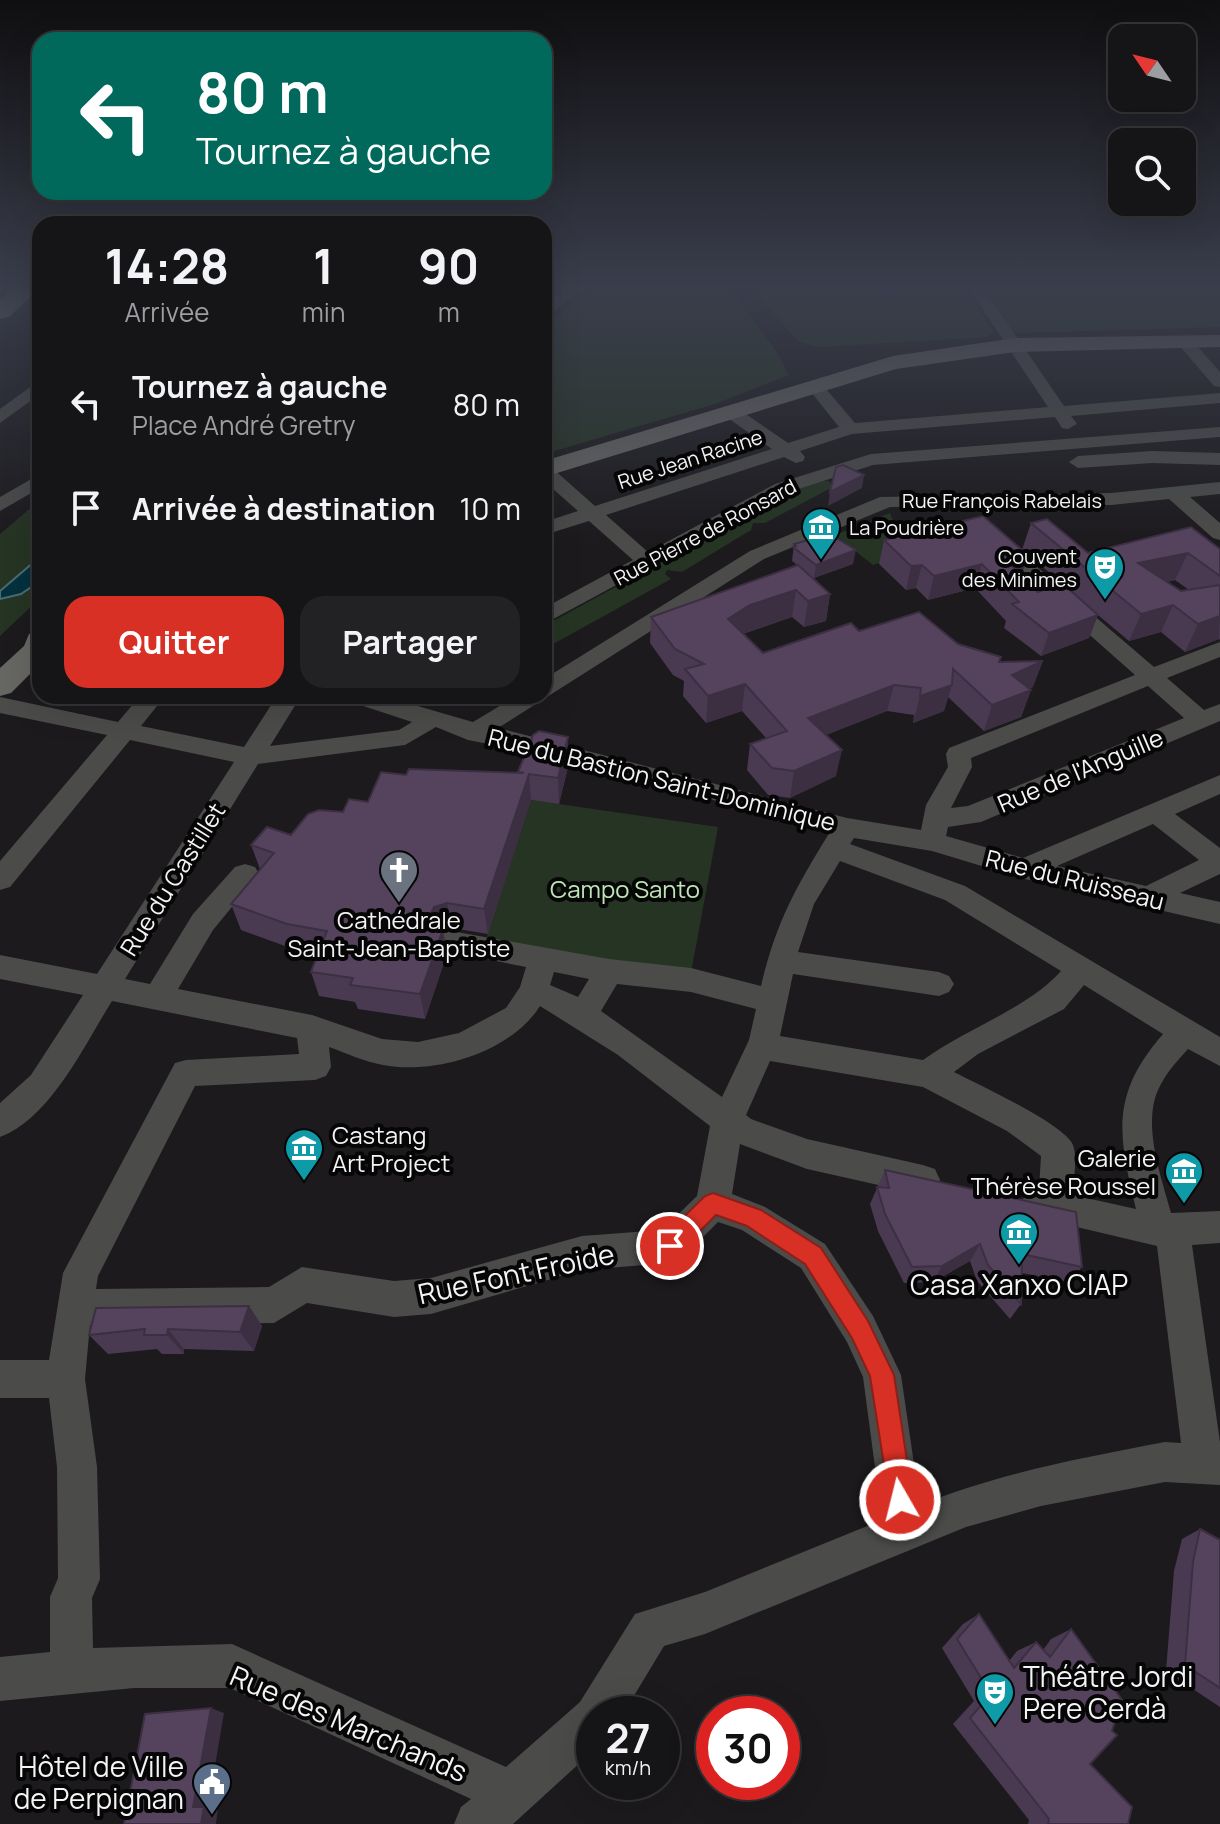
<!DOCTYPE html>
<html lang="fr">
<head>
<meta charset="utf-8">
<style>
	:root { --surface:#151416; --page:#222123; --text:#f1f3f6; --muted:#9d9ea1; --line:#343335; --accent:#d93025 }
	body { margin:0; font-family:Manrope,sans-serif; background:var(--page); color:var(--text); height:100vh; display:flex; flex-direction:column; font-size:30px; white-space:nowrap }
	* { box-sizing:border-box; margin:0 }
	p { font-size:26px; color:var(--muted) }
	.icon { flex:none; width:44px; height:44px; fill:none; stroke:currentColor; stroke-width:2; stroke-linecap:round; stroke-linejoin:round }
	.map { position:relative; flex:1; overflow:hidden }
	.panel { position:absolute; left:32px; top:216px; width:520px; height:488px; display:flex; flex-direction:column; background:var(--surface); border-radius:24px; box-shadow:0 8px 32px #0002,0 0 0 2px var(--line) }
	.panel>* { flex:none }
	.banner { position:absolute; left:32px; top:32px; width:520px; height:168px; border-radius:24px; box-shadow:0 8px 32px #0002,0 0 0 2px var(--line); background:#00695c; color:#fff; overflow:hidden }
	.needle { width:52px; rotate:305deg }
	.buttons { position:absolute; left:1108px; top:24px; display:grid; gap:16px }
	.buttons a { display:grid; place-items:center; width:88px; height:88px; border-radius:16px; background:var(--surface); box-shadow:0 8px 32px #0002,0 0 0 2px var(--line); font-size:40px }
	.speed { position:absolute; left:576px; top:1696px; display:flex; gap:16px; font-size:40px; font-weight:700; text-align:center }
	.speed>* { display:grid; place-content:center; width:104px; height:104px; border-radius:50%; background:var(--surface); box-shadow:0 8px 32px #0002,0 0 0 2px var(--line); line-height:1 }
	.speed small { font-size:20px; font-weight:400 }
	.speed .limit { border:12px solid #d22; background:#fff; color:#111 }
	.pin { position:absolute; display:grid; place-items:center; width:68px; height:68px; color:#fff; margin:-34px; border:4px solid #fff; border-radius:50%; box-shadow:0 2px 8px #0007 }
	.me { position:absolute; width:88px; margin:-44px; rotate:352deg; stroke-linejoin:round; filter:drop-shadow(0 0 6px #0008) }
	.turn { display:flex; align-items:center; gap:28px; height:168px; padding:0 32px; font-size:36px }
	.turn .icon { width:104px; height:104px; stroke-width:2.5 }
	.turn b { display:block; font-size:56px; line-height:68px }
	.eta { display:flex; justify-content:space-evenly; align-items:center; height:136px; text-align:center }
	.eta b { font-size:48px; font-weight:700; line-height:56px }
	.primary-button { display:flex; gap:16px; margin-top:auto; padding:16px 32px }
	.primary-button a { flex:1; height:92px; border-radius:24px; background:var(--accent); color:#fff; font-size:32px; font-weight:700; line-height:92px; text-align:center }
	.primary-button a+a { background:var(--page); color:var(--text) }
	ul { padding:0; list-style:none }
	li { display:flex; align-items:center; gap:24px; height:104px; padding:0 32px }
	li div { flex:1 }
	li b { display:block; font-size:30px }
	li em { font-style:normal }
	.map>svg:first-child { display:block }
</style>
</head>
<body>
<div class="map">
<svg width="1220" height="1824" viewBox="0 0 1220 1824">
	<rect width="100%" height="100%" fill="#1c1a1d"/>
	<g fill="#253423">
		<path d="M728 286 778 354 789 375 715 404 544 454V327L579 297 610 287Z"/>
		<path d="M749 286H797L888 296 965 290 994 332 987 337 820 347 799 342Z"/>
		<path d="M984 286H1220V327L1018 333 1013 331Z"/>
		<path d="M819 481H829L833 487 765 523H753L751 530 682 572 667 570 665 574 671 579 544 649V626L792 491Z"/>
		<path d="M40 500V598L0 636V534Z"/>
		<path d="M890 513 908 557 883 567 879 563 873 565 835 535Z"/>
		<path d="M531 800 718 827 691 973 485 943Z"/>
	</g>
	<path fill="#03313d" stroke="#4b6b74" stroke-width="2" d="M34 562 40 564V581L21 594 0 599V591Z"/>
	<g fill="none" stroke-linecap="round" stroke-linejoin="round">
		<g fill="#4b4b49" fill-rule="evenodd">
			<path d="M570 286H587L544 318V306Z"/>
			<path d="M822 286H946C924 302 857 292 829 290Z"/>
			<path d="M967 286H982L1064 406 1220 393V403L1071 416 1077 424 1068 429 1062 428 1055 417 852 434 800 451 805 457 803 461 796 463 784 457 606 515 648 552 775 484 871 454 1220 427V437L873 465 789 492 544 624V608L633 560 589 521 544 535V522L578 511 544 481V465L551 467 595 506 772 449 725 416V408H737L788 443 839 427 807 387 815 382 821 383 855 423 1048 407Z"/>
			<path d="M1185 337 1191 339 1220 372V387L1214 386 1179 345V339Z"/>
			<path d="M40 380V394L0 423V409Z"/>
			<path d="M1152 451 1220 453V465L1152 463 1078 468 1069 462 1078 456Z"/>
			<path d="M40 474V488L0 511V497Z"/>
			<path d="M1220 482V494L1190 497 1220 523V540L1213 538 1169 499 1111 505 890 507 764 559 498 728 847 818 921 830 926 805 948 767 946 754 949 748 1135 675 989 546 986 542 989 538H1003L1154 667 1220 642V657L1167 678 1204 710 1220 704V721L981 822 948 827 946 836 1023 858 1220 775V794L1175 814 1220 848V874L1180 893 1220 902V924L1025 879 932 851 854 838 850 844 965 886 1220 1037V1066L1188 1049C1178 1060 1168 1071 1161 1084 1140 1121 1161 1175 1171 1213L1220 1211V1243L1192 1245 1220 1442V1485L1165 1482 1041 1506 966 1527 705 1634 664 1646 623 1714H594V1750L513 1824H454L461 1807 471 1799 230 1688H134L0 1701V1657L50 1652V1597L58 1578 57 1467 49 1398H0V1360H49L63 1273 175 1063 186 1060 299 1054 297 1038 112 1001C85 1044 50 1119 0 1137V1103L31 1075 83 995 0 979V955L97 974 234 762 130 740 10 887 0 890V861L107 735 0 713V697L118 722 140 696H165L141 726 244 747 277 696H301L270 746 399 730 412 722 348 701 344 696H383L473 722 516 696H544V679L750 551 880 497 1111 493ZM1148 686 1184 718 968 806 951 808 972 767 971 758ZM436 727 468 740 564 759 830 832C796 887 776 922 761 986L691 968 609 959 451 931 441 934 437 942 441 950 526 967 520 987 506 1008 459 1033 418 1042 382 1039 312 1015 178 989 213 930 259 874 255 867 245 864 235 867 193 914 150 984 125 979 258 764 405 745ZM1153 824 1199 860 1146 886 1057 866ZM840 861 945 900 1061 971C1027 1009 967 1028 923 1060L780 1036 793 974 939 996 949 992 954 984 949 976 939 972 798 952 814 904ZM554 972 589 979 578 997 550 985ZM617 984 691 992 756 1009 749 1040 722 1097 601 1011ZM1084 985 1163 1034C1110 1095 1118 1135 1136 1209L1073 1195C1073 1180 1078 1159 1073 1145 1064 1124 977 1084 954 1072L978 1054 1064 1009ZM540 1006 618 1055 710 1126 697 1196 662 1230 582 1236 431 1278 394 1281 302 1267 269 1287 96 1289 98 1276 195 1086 315 1080 326 1076 331 1067 329 1047C346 1053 365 1062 383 1065 436 1075 511 1052 540 1006ZM770 1061 923 1087 1007 1131 1041 1156 1039 1188 1026 1193 1021 1204 1026 1215 1157 1246 1181 1443 1165 1442C1081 1458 1000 1473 920 1505L901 1375 873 1316 825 1244 765 1207 732 1194 740 1144 807 1169 923 1195 935 1191 940 1180 935 1169 923 1165 807 1139 751 1119 746 1115ZM718 1222 742 1230 801 1268 847 1342 863 1377 882 1520 705 1592 635 1614 580 1702 506 1767 232 1644 93 1648 92 1598 100 1579 97 1467 85 1379 90 1325 274 1323 307 1303 394 1317 431 1314 582 1270 670 1263 682 1258Z"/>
		</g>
		<g fill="#666663" fill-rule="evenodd">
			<path d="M1220 335V347L1015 352 896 369 544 477V461L893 356 1015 338Z"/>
			<path d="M40 632V664L11 693 0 696V668L24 646 29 634Z"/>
		</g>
		<path fill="#7b7a77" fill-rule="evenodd" d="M16 286 40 288 9 317 0 319V300Z"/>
	</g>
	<g fill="#493a51" fill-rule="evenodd">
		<path d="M1031 523 1088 553 1220 549V640L1219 639 1185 652 1161 632 1129 641 1098 615 1089 638 1041 656 1004 628 1006 621 975 588 928 600 916 588 906 590 879 564 884 540 1022 550ZM1028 555 1050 573 1061 583 1038 592 1022 575ZM1175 580 1189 590 1181 591 1167 582Z"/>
		<path d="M794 544 853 564 814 578 830 594 826 621 804 627 792 617 743 634 763 653 859 631 958 644 999 662 1033 687 1029 689 1031 690 1021 717 984 731 948 697 944 711 913 723 914 715 887 711 826 735 836 776 790 798 768 795 747 770 750 744 766 738 742 711 706 723 683 696 684 681 673 675 650 643 651 617 797 565 792 561Z"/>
		<path d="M569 763 559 804 531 800 488 934 452 928 443 931 447 954 425 1019 358 1009 355 1002 319 996 311 972 318 953 296 950 241 930 231 904 260 869 251 845 291 835 368 802 406 775 518 773Z"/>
		<path d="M885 1170 1082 1267 1069 1282 1022 1273 1021 1304 1010 1319 977 1281 970 1261 933 1282 904 1283 878 1231 870 1204Z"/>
		<path d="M249 1306 262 1326 254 1351 184 1349V1354H162L157 1349 108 1354 89 1335Z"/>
		<path d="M1200 1529 1220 1540V1707L1166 1671 1174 1571 1182 1539Z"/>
		<path d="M979 1614 1009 1661 1017 1651 1036 1642 1043 1650 1051 1639 1071 1629 1090 1764 1128 1824H1028L1029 1820 953 1724 974 1701 942 1648 963 1624Z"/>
	</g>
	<g fill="#3c2f42">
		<path d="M864 475 862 488 828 506 830 492Z"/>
		<path d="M856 550 853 564 814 578 816 565Z"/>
		<path d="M1188 553 1175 580 1127 590 1138 563Z"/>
		<path d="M1028 555 1021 578 1000 584 1007 561Z"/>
		<path d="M982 564 975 588 928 600 934 576Z"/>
		<path d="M922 565 916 588 906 590 911 566Z"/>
		<path d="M796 590 792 617 747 632 726 645 728 619 750 605Z"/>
		<path d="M830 594 826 621 804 627 808 601Z"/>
		<path d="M1173 605 1161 632 1129 641 1141 614Z"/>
		<path d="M1098 615 1089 638 1041 656 1049 633Z"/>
		<path d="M1220 616 1219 639 1185 652 1198 624Z"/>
		<path d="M1043 661 1033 687 1013 697 1031 690 1021 717 984 731 992 705 1012 675Z"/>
		<path d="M745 684 742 711 706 723 708 696Z"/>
		<path d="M894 685 887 711 803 744 808 718Z"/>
		<path d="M952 685 944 711 913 723 920 696Z"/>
		<path d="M568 737 569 763 559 804 558 778Z"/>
		<path d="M842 750 836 776 790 798 794 771Z"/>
		<path d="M529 774 531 800 488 934 484 909Z"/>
		<path d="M447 903 452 928 443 931 447 954 425 1019 420 994 434 943 429 918 434 907Z"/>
		<path d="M980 1244 970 1261 933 1282 942 1266Z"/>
		<path d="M249 1306 262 1326 254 1351 240 1332Z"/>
		<path d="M168 1329 184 1349V1354L167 1335Z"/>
		<path d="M211 1708 224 1713 208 1807 218 1808 216 1824H201L193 1807Z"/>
	</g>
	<g fill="#55435e" stroke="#3c2f42" stroke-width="2">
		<path d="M843 465 864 475 830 492 836 467Z"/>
		<path d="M983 516 1028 555 1007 561 1038 592 1062 583 1098 615 1049 633 1012 604 1019 602 982 564 934 576 922 565 911 566 884 540Z"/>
		<path d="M1047 519 1088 553 1191 527 1220 549V576L1188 553 1138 563 1181 591 1220 585V616L1198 624 1173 605 1141 614 1031 523Z"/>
		<path d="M830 534 856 550 816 565 793 547 796 546 794 544Z"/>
		<path d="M798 565 830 594 808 601 796 590 750 605 728 619 763 653 851 623 859 631 919 612 958 644 1001 657 999 662 1043 661 1012 675 1031 690 992 705 953 669 952 685 920 696 921 688 894 685 808 718 842 750 794 771 772 768 750 744 787 731 745 684 708 696 685 669 704 664 675 649 651 617Z"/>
		<path d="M539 731 568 737 558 778 529 774 484 909 447 903 434 907 429 918 433 926 443 929 420 994 350 985 353 978 311 972 327 931 287 924 231 904 274 853 251 845 267 827 291 835 308 814 319 810 343 812 349 799 368 802 381 772 406 775 409 769 524 773 518 772 533 735Z"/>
		<path d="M885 1170 1076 1212 1082 1267 1022 1254 1021 1304 988 1265 980 1244 942 1266 912 1267 885 1214 877 1187 889 1188Z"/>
		<path d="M249 1306 240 1332 168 1329 167 1335H144L145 1329 89 1335 96 1308Z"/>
		<path d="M1200 1529 1220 1540V1688L1185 1665 1193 1562Z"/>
		<path d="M979 1614 1014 1668 1036 1642 1050 1657 1071 1629 1122 1700 1112 1731 1117 1735 1090 1764 1132 1807 1128 1824H1048L1049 1819 970 1718 991 1694 957 1639Z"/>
		<path d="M211 1708 193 1807H204L201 1824H124L145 1714Z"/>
	</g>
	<linearGradient id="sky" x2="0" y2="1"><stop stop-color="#0f0e10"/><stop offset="0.53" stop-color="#3a3e4c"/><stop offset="1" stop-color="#3a3e4c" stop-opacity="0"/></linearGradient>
	<rect width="1220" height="542" fill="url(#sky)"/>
	<path fill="#d93025" stroke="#8d1f18" stroke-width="2" d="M713 1193 761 1210 821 1248 868 1321 894 1375 913 1500 909 1509 900 1513 891 1509 870 1376 852 1338 805 1264 747 1226 716 1215 678 1253 670 1257 662 1253 658 1246 662 1238 705 1196Z"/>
	<defs>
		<g id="museum-pin" transform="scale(2)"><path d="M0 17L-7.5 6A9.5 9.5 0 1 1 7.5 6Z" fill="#0f9aa8" stroke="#060606"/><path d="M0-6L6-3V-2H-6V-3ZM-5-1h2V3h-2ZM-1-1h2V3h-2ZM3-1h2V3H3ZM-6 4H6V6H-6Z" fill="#fff"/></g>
		<g id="theatre-pin" transform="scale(2)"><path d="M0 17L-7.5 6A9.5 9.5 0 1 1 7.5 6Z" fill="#0f9aa8" stroke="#060606"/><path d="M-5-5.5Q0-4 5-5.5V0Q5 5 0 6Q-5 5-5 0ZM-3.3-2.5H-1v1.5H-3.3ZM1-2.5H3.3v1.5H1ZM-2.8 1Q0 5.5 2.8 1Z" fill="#fff"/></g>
		<g id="church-pin" transform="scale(2)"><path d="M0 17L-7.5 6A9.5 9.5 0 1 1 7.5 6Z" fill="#6b7280" stroke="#060606"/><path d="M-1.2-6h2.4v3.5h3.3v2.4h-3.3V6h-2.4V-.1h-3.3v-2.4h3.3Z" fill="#fff"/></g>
		<g id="civic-pin" transform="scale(2)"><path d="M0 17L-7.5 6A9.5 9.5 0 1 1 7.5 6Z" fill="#5c6f8a" stroke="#060606"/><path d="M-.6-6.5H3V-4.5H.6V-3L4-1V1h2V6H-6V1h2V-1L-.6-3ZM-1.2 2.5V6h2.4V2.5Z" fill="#fff"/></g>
	</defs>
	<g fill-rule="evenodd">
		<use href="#museum-pin" x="821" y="527"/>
		<use href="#theatre-pin" x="1105" y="567"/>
		<use href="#church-pin" x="399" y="870"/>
		<use href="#museum-pin" x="304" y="1148"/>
		<use href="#museum-pin" x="1184" y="1171"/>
		<use href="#museum-pin" x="1019" y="1232"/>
		<use href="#theatre-pin" x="995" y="1692"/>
		<use href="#civic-pin" x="212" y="1782"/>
	</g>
	<g text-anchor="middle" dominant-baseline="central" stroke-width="8" stroke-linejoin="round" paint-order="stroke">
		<g font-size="20" fill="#f4f3f5" stroke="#060606">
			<text transform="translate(690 459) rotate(-18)">Rue Jean Racine</text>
			<text x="1002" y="500">Rue François Rabelais</text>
			<text transform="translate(705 532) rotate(-28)">Rue Pierre de Ronsard</text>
		</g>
		<g font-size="20" fill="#f4f3f5" stroke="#060606" text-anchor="start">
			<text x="849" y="527">La Poudrière</text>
			<text x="1077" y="556" text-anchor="end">Couvent<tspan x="1077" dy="23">des Minimes</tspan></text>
		</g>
		<g font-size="24" fill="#f4f3f5" stroke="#060606">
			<text transform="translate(1080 770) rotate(-23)">Rue de l'Anguille</text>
			<text transform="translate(662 779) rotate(14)">Rue du Bastion Saint-Dominique</text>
			<text transform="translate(172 879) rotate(-58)">Rue du Castillet</text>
			<text transform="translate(1075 879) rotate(14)">Rue du Ruisseau</text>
		</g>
		<g font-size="24" fill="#bce7b5" stroke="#060606">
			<text x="625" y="888">Campo Santo</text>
		</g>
		<g font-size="24" fill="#f4f3f5" stroke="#060606">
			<text x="399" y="919">Cathédrale<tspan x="399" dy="28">Saint-Jean-Baptiste</tspan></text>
			<text x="332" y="1134" text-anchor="start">Castang<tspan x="332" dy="28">Art Project</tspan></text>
			<text x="1156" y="1157" text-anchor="end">Galerie<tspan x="1156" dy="28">Thérèse Roussel</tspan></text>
		</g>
		<g font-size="28" fill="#f4f3f5" stroke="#060606">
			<text transform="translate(516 1273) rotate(-12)">Rue Font Froide</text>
			<text transform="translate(349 1723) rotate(23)">Rue des Marchands</text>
		</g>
		<g font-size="28" fill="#f4f3f5" stroke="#060606">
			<text x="1019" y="1284">Casa Xanxo CIAP</text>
			<text x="1023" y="1676" text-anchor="start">Théâtre Jordi<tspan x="1023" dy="32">Pere Cerdà</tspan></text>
			<text x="184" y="1766" text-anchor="end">Hôtel de Ville<tspan x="184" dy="32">de Perpignan</tspan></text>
		</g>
	</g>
</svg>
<div class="buttons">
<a><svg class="needle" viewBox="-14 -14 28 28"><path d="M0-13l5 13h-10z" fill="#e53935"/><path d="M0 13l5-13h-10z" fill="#9d9ea1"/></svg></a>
<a><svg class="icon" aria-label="search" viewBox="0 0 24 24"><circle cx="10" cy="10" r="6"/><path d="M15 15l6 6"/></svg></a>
</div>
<div class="speed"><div>27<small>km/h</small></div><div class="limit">30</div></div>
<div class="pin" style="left:670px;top:1246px;background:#d93025"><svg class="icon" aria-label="arrive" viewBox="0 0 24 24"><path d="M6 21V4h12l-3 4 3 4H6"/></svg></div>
<svg class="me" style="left:900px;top:1500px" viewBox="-20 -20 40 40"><circle r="17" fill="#d93025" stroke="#fff" stroke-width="3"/><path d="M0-11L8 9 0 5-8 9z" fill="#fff"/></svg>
<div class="banner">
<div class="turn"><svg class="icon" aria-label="left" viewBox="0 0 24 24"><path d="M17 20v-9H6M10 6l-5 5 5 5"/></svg><div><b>80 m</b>Tournez à gauche</div></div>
</div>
<section class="panel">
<div class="eta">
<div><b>14:28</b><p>Arrivée</p></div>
<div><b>1</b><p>min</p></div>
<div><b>90</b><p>m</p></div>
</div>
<ul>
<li><svg class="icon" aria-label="left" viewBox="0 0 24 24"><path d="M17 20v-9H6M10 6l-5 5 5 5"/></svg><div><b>Tournez à gauche</b><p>Place André Gretry</p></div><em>80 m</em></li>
<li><svg class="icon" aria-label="arrive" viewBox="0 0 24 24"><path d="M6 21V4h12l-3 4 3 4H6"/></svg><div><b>Arrivée à destination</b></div><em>10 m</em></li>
</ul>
<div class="primary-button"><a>Quitter</a><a>Partager</a></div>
</section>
</div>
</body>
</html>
